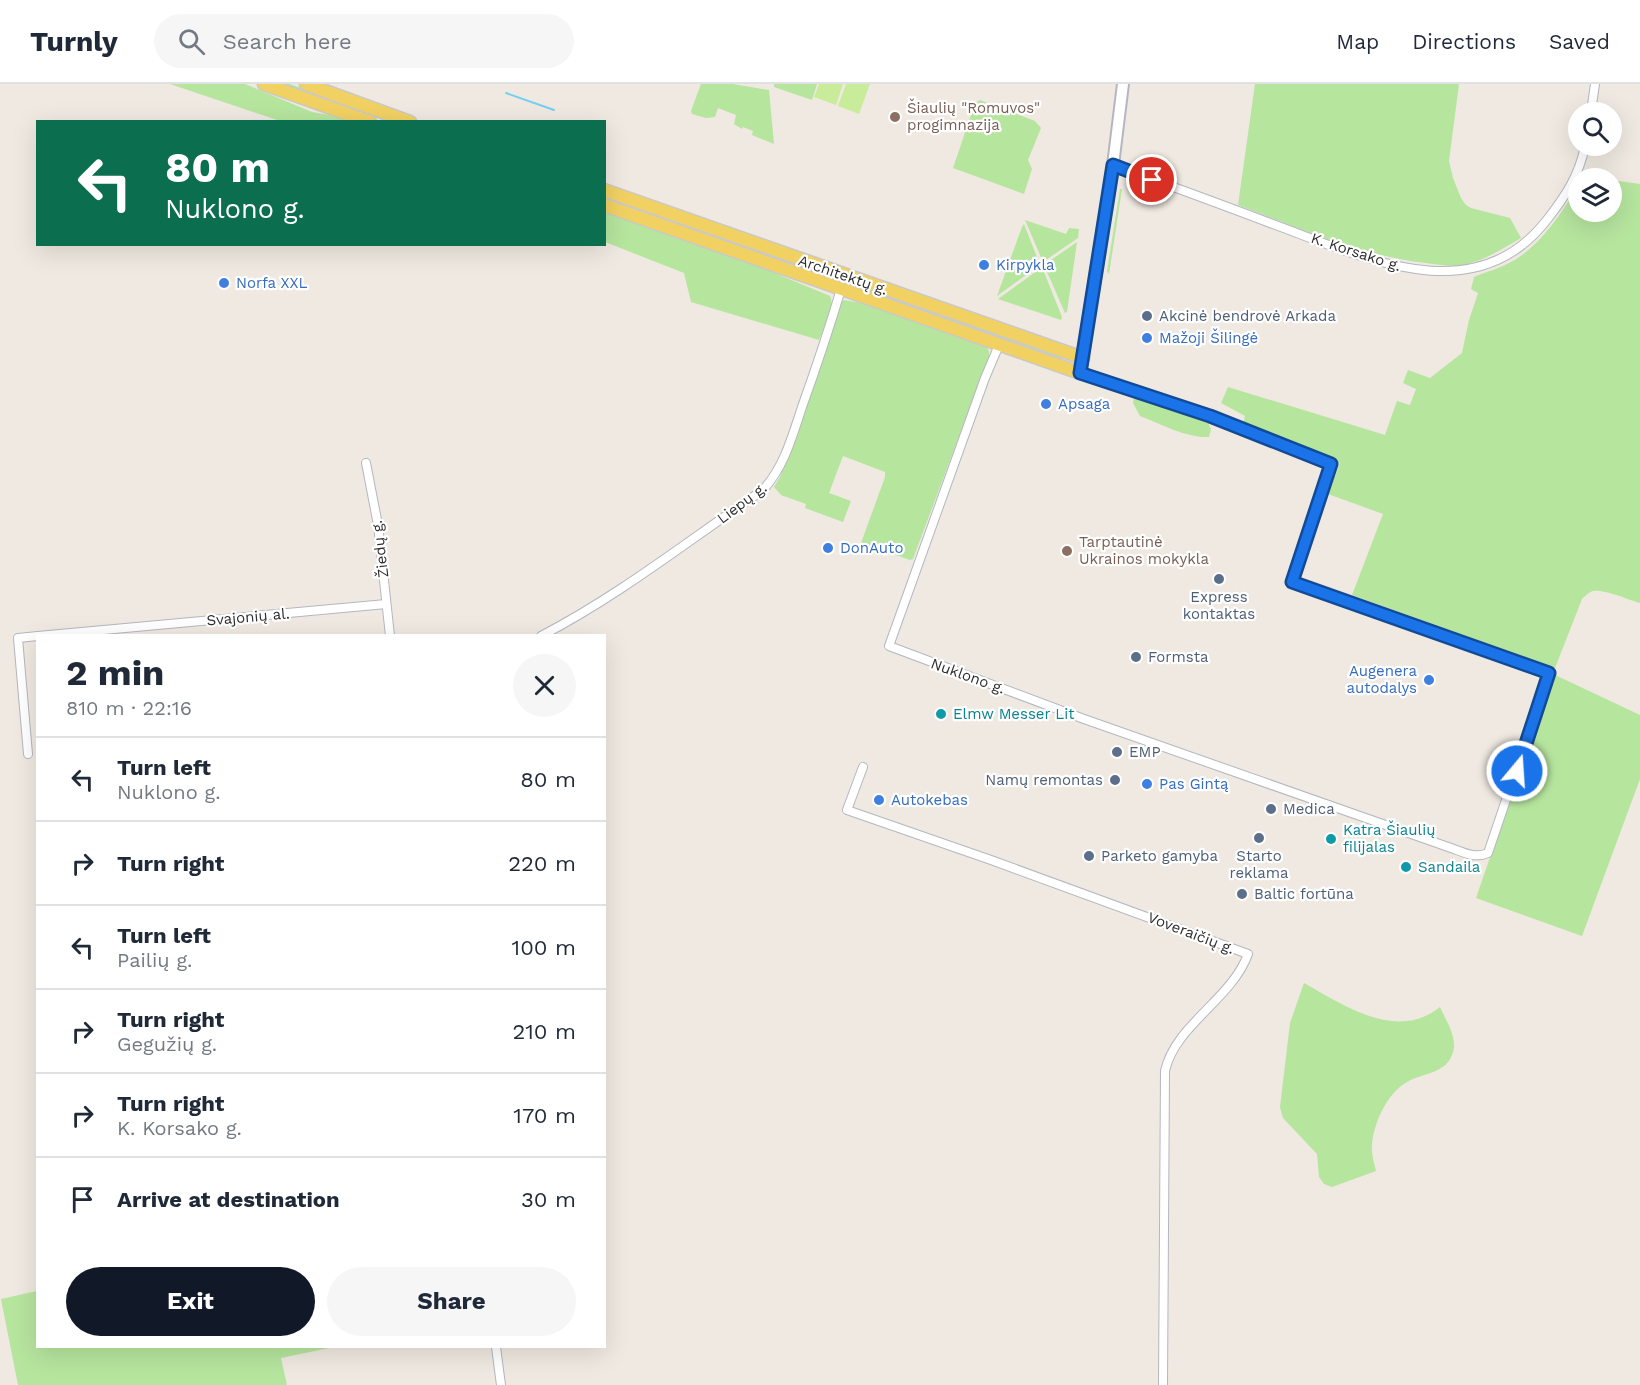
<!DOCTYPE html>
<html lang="en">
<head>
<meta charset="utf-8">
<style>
	:root { --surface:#fff; --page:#f6f6f7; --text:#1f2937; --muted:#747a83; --line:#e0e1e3; --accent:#111827 }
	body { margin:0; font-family:"Work Sans",sans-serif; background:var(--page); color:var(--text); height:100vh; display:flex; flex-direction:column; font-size:22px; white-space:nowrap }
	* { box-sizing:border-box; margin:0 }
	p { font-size:20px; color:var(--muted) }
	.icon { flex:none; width:33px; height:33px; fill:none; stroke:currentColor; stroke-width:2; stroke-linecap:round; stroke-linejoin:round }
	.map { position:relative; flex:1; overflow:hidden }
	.details { position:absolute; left:36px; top:550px; width:570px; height:714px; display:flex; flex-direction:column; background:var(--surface); border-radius:0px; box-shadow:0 6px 24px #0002 }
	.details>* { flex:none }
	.guide { position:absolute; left:36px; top:36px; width:570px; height:126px; border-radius:0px; box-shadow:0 6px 24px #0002; background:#0b6e4f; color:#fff; overflow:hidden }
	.controls { position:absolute; left:1568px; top:18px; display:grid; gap:12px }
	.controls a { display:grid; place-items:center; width:54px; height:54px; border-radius:50%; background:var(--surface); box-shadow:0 6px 24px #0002; font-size:30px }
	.pin { position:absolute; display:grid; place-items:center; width:51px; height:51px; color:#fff; margin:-26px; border:3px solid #fff; border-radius:50%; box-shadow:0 2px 6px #0007 }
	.me { position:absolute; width:66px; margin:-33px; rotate:18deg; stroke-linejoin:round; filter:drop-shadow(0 0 4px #0008) }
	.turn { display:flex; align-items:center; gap:21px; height:126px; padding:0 30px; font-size:27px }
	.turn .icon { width:78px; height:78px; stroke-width:2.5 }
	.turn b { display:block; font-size:42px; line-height:51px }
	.round { display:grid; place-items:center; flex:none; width:63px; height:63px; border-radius:32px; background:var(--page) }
	.overview { display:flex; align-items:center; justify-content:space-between; height:102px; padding:0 30px }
	h1 { font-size:36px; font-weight:700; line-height:45px }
	.action { display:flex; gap:12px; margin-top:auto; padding:12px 30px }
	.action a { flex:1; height:69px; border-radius:36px; background:var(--accent); color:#fff; font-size:24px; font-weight:700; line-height:69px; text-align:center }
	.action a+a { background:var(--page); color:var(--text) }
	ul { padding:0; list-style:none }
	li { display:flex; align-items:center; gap:18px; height:84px; padding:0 30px; border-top:2px solid var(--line) }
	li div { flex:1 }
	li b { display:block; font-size:22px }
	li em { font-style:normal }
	header { display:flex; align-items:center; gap:36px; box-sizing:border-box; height:84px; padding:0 30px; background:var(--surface); border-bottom:2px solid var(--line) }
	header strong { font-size:28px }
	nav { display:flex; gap:33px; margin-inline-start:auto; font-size:21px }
	.search { width:420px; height:54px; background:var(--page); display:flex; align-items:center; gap:15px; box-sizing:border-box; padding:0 21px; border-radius:33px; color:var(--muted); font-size:22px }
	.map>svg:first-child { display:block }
</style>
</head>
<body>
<header>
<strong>Turnly</strong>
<div class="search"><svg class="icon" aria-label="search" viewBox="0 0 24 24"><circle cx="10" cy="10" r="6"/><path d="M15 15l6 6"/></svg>Search here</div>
<nav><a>Map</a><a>Directions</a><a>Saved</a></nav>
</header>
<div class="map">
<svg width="1640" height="1301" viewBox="0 0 1640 1301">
	<rect width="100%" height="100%" fill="#efe9e1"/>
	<g fill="#b6e59e">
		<path d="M170 0H245L312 28 335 32 351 37H280Z"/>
		<path d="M280 0H290L395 37H385Z"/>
		<path d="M701 0H733L769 6 774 60 752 51 753 47 743 43 742 45 734 40 736 31 718 24 715 33 706 34 692 30 691 27Z"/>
		<path d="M774 0H817L812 16 774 3Z"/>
		<path d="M1255 0H1459L1449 77 1453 94 1461 114 1466 121 1471 124 1510 134 1521 154C1504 164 1487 175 1467 180 1454 183 1440 181 1426 179 1361 172 1299 144 1238 121Z"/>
		<path d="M980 16 1035 37 1041 44 1028 76 1032 85 1024 110 953 84 975 19Z"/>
		<path d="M1611 96 1640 100V519C1629 516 1604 505 1593 507 1589 508 1585 512 1582 515L1555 584 1352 511 1383 430 1328 410 1340 379 1243 341 1245 332 1221 319 1228 303 1385 351 1397 317 1410 321 1416 305 1403 299 1408 286 1430 294 1462 269 1469 236 1478 209 1471 205 1474 193C1485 188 1498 185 1509 179 1538 165 1563 128 1578 101V128H1611Z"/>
		<path d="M1120 105H1122L1109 190 1107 187Z"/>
		<path d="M605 112 704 148 706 149 705 150 605 115Z"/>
		<path d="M604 128 753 180 830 212C836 225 824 243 819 256L691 218 684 189 605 158Z"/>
		<path d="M1025 136 1066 150 1069 144 1079 145 1078 154 1043 178Z"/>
		<path d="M1024 140 1040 181 997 212 1022 143Z"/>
		<path d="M715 152 1062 274 1061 278 716 155Z"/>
		<path d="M1077 158 1067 228 1065 229 1044 181Z"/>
		<path d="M1042 183 1062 233 1061 236 998 215Z"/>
		<path d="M844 216 868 220 986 262 989 267V272L913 475 910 476 861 459 885 393V388L843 372 829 409 851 417 843 438 805 424 806 420 781 411 774 403 780 393 841 218Z"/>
		<path d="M1134 313 1208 339 1211 345 1209 353C1186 354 1161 340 1140 332L1133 319Z"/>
		<path d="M1553 590 1640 631V695L1582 852 1476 814Z"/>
		<path d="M1304 899C1343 921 1397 958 1440 923 1446 937 1459 955 1452 971 1445 990 1422 989 1407 998 1387 1009 1374 1039 1372 1060 1371 1069 1374 1079 1376 1087L1332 1103 1324 1100 1319 1093 1317 1070 1283 1034 1280 1023 1290 939Z"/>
		<path d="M37 1207 38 1263H334L281 1274 287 1301H18L1 1215Z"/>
	</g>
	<g fill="#c9ec9a">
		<path d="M819 0H843L836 21 814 13Z"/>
		<path d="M846 0H870L859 30 838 22Z"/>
	</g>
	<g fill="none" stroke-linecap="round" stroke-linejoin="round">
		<path stroke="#75cff0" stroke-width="2" d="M506 9 554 26"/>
		<g stroke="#b4b7c1" stroke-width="10">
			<g id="street">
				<path d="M1591 28 1595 0"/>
				<path d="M1113 81C1165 100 1218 119 1270 139 1359 171 1473 230 1546 137 1565 113 1579 92 1585 62"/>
				<path d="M999 261 985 294 889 562 1084 635 1451 764C1463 768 1475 775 1488 769L1549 589 1292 498 1331 380 1210 332 1080 289"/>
				<path d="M366 379 378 441 390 552"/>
				<path d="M38 552 386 520"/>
				<path d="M541 552C620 511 689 456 763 406 784 383 792 353 802 323 816 284 829 245 841 205"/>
				<path d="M28 670 18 554 38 552"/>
				<path d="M863 683 847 726 991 776 1248 870C1232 915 1175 941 1165 987L1163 1301"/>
				<path d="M496 1263 501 1301"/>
			</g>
		</g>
		<g stroke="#b4b7c1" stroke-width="14">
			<path id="secondary" d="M1080 289 1113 81 1123 0"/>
		</g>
		<g stroke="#c9c9c9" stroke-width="15">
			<g id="primary">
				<path d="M264 0 370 38"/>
				<path d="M306 0 410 38"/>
				<path d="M604 106 1083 274"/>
				<path d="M604 121 1080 289"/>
			</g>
		</g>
		<use href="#street" stroke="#fff" stroke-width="8"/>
		<use href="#secondary" stroke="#fff" stroke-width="10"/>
		<use href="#primary" stroke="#f2d163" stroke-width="12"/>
	</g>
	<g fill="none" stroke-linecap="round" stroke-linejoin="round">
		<g stroke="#114b97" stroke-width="15">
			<path id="route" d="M1152 96 1113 81 1080 289 1210 332 1331 380 1292 498 1549 589 1517 687"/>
		</g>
		<use href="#route" stroke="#1a73e8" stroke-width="10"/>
	</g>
	<g fill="#8d6e63" stroke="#fff" stroke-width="2">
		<circle cx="895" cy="33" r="6"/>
		<circle cx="1067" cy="467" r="6"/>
	</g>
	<g fill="#3f7fe0" stroke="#fff" stroke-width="2">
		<circle cx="984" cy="181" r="6"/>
		<circle cx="224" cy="199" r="6"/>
		<circle cx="1147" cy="254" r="6"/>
		<circle cx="1046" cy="320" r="6"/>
		<circle cx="828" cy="464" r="6"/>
		<circle cx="1429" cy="596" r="6"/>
		<circle cx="1147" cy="700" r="6"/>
		<circle cx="879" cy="716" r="6"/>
	</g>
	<g fill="#5c6f8a" stroke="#fff" stroke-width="2">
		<circle cx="1147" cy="232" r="6"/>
		<circle cx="1219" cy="495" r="6"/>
		<circle cx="1136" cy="573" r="6"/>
		<circle cx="1117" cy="668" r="6"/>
		<circle cx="1115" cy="696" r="6"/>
		<circle cx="1271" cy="725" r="6"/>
		<circle cx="1259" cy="754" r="6"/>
		<circle cx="1089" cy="772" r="6"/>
		<circle cx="1242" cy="810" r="6"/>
	</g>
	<g fill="#0f9aa8" stroke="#fff" stroke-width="2">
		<circle cx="941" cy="630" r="6"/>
		<circle cx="1331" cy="755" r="6"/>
		<circle cx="1406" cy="783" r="6"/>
	</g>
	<g text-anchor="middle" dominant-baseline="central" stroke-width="4.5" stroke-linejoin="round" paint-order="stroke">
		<g font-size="15" fill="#785e54" stroke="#fff" text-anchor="start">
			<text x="907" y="24">Šiaulių "Romuvos"<tspan x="907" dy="17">progimnazija</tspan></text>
			<text x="1079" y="458">Tarptautinė<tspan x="1079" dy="17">Ukrainos mokykla</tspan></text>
		</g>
		<g font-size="15" fill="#2e2e2e" stroke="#fff">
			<text transform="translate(1356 168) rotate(18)">K. Korsako g.</text>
			<text transform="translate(843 191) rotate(19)">Architektų g.</text>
			<text transform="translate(742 419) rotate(-37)">Liepų g.</text>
			<text transform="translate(380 465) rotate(-97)">Žiedų g.</text>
			<text transform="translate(248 533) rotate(-5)">Svajonių al.</text>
			<text transform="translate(968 592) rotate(20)">Nuklono g.</text>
			<text transform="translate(1191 849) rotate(21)">Voveraičių g.</text>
		</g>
		<g font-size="15" fill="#366cbe" stroke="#fff" text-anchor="start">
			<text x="996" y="181">Kirpykla</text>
			<text x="236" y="199">Norfa XXL</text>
			<text x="1159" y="254">Mažoji Šilingė</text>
			<text x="1058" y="320">Apsaga</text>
			<text x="840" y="464">DonAuto</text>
			<text x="1417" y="587" text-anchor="end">Augenera<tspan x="1417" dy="17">autodalys</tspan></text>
			<text x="1159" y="700">Pas Gintą</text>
			<text x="891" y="716">Autokebas</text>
		</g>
		<g font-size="15" fill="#4e5e75" stroke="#fff" text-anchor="start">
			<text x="1159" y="232">Akcinė bendrovė Arkada</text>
			<text x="1219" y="513" text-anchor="middle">Express<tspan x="1219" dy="17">kontaktas</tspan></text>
			<text x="1148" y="573">Formsta</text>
			<text x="1129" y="668">EMP</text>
			<text x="1103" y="696" text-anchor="end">Namų remontas</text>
			<text x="1283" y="725">Medica</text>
			<text x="1101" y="772">Parketo gamyba</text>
			<text x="1259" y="772" text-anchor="middle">Starto<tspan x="1259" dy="17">reklama</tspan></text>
			<text x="1254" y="810">Baltic fortūna</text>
		</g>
		<g font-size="15" fill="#0d838f" stroke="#fff" text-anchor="start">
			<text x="953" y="630">Elmw Messer Lit</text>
			<text x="1343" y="746">Katra Šiaulių<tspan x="1343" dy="17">filijalas</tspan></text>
			<text x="1418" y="783">Sandaila</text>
		</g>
	</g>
</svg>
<div class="controls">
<a><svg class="icon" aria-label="search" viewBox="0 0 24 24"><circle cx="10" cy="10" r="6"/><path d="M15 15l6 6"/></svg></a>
<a><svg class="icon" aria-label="layers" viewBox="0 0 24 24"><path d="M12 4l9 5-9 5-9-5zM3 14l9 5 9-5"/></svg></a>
</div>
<div class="pin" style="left:1152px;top:96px;background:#d93025"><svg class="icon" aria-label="arrive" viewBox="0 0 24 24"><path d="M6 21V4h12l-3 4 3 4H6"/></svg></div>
<svg class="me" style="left:1517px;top:687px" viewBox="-20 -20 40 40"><circle r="17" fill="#1a73e8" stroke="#fff" stroke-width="3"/><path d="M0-11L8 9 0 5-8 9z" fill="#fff"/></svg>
<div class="guide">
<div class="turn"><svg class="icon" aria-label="left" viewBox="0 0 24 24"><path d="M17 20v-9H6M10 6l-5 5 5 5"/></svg><div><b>80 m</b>Nuklono g.</div></div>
</div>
<section class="details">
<div class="overview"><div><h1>2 min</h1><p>810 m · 22:16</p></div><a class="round"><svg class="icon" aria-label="close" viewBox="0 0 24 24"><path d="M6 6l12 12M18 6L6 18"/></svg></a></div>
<ul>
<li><svg class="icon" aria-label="left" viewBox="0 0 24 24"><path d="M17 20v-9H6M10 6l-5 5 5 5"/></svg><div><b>Turn left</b><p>Nuklono g.</p></div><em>80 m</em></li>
<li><svg class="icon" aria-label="right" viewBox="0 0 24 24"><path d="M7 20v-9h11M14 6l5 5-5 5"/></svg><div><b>Turn right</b></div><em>220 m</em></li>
<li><svg class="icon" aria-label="left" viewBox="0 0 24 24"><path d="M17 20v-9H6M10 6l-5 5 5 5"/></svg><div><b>Turn left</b><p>Pailių g.</p></div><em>100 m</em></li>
<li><svg class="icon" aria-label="right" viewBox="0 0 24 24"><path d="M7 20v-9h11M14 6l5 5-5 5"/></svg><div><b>Turn right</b><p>Gegužių g.</p></div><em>210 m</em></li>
<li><svg class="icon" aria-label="right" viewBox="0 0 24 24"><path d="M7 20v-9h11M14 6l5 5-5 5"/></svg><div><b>Turn right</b><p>K. Korsako g.</p></div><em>170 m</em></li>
<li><svg class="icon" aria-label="arrive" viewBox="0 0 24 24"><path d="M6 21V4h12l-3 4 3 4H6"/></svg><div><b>Arrive at destination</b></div><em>30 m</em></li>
</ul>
<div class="action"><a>Exit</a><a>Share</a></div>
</section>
</div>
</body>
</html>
